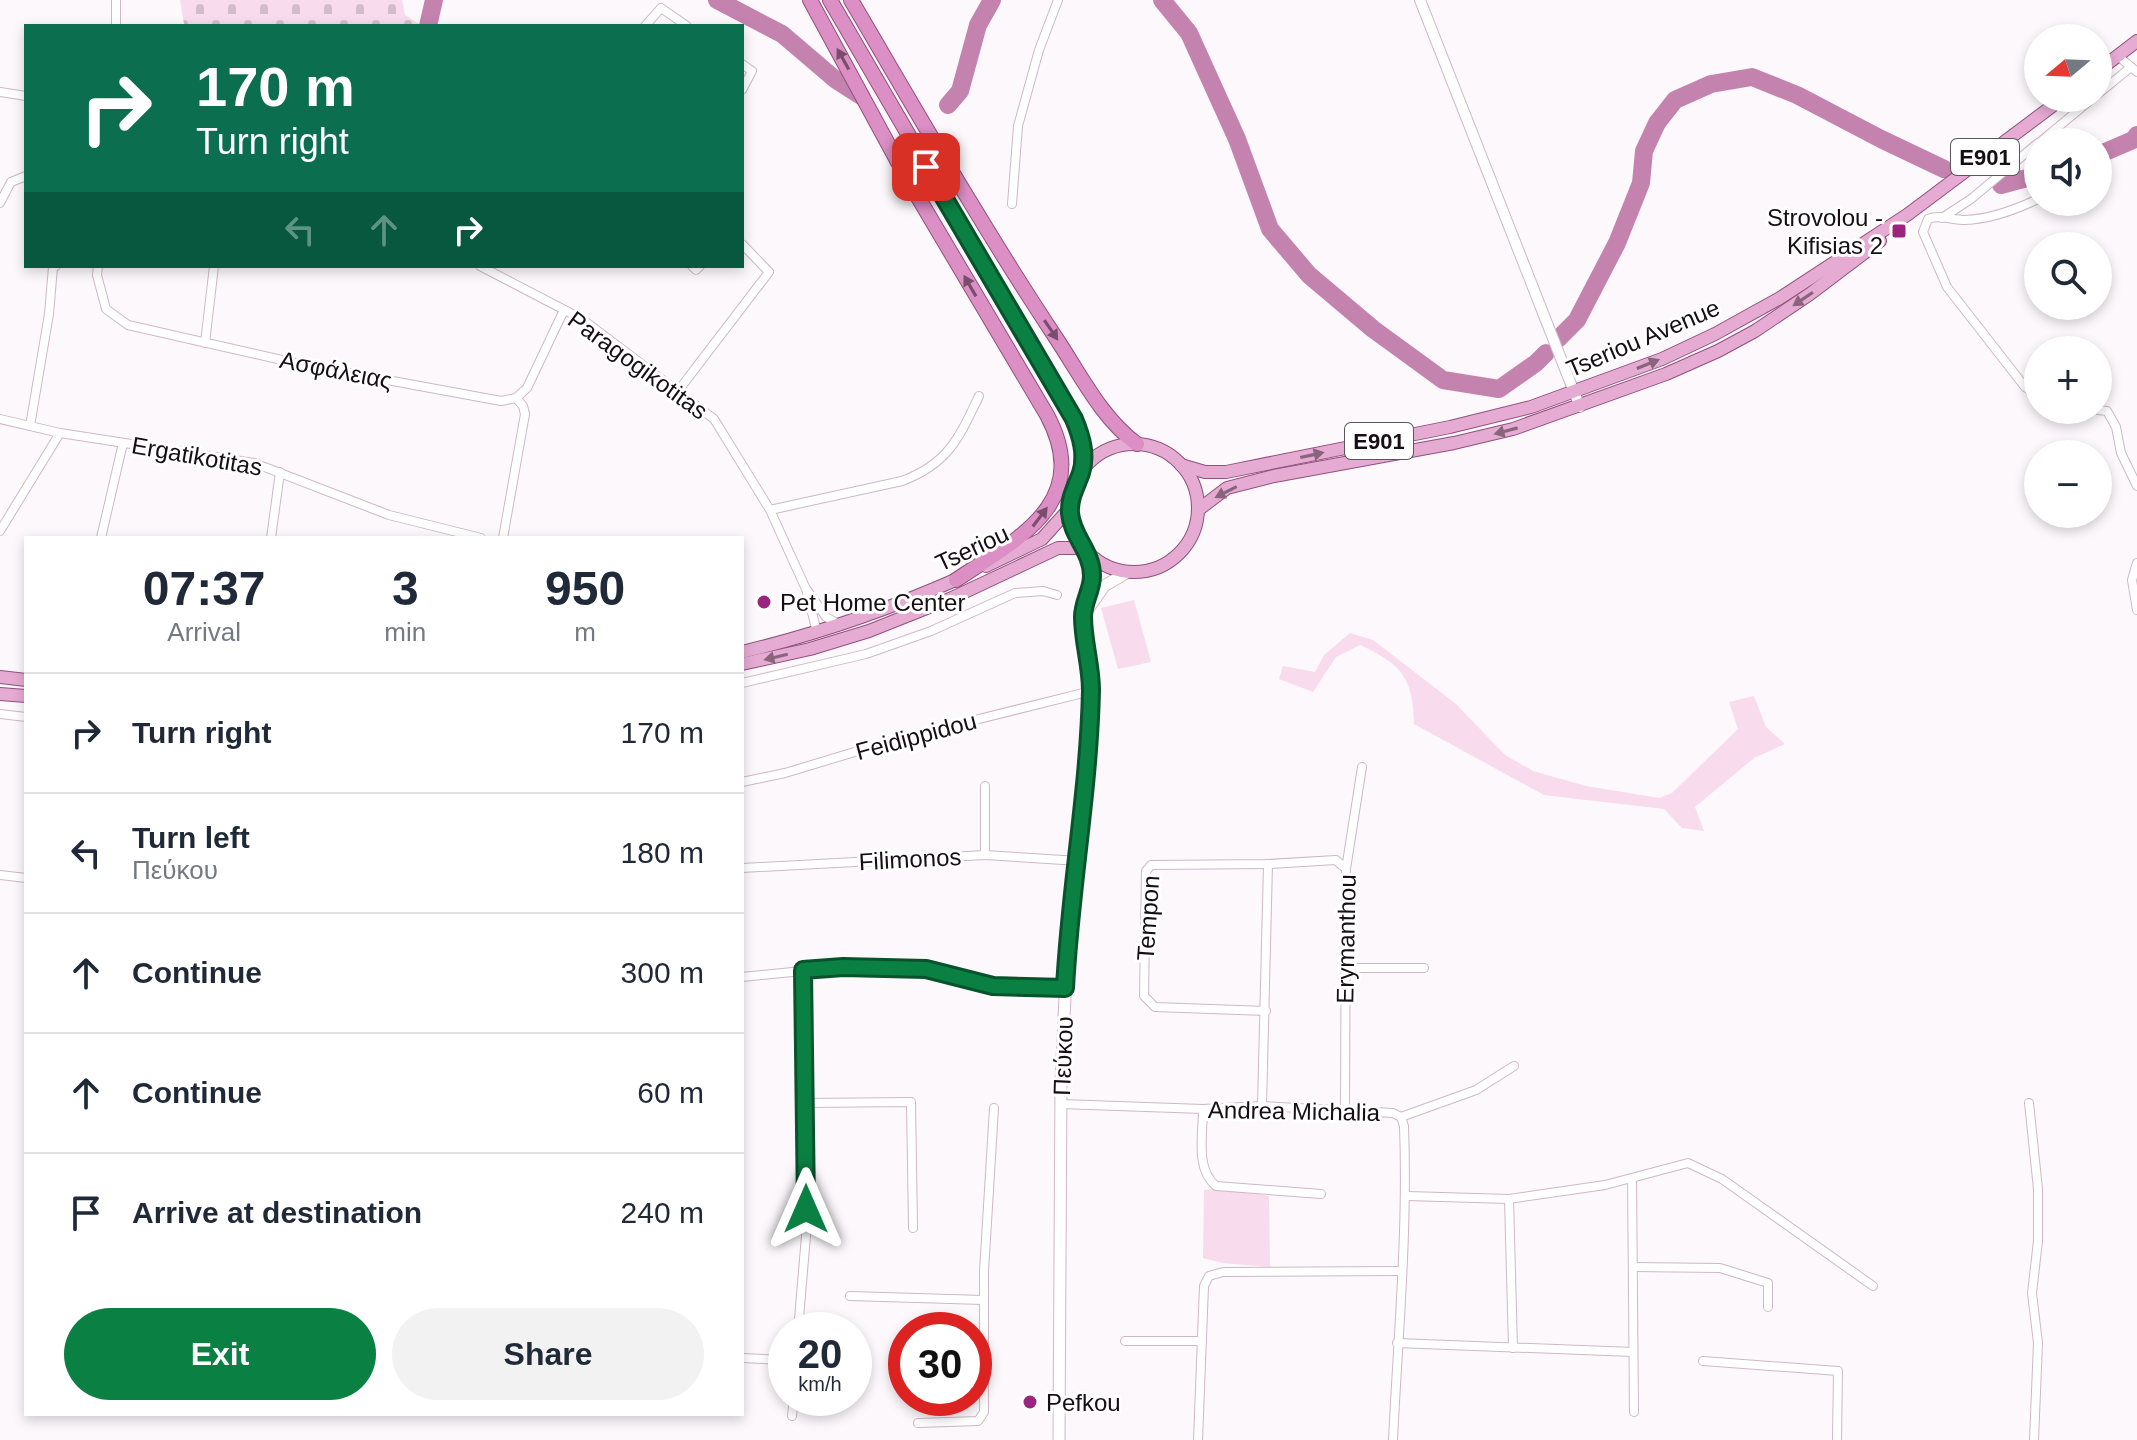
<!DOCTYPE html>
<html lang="en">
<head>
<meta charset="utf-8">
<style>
	:root { --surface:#fff; --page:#f2f2f3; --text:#1f2937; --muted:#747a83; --line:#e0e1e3; --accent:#0b8043 }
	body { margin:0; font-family:Arial,sans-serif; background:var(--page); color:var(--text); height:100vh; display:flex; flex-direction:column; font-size:30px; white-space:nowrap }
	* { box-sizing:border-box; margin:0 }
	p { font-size:26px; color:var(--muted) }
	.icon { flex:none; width:44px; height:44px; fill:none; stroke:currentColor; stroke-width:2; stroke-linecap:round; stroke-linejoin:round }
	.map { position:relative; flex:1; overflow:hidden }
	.sheet { position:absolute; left:24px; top:536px; width:720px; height:880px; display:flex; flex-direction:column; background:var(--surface); border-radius:0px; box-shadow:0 4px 12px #0003 }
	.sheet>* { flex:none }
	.banner { position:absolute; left:24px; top:24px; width:720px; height:244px; border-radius:0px; box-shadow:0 4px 12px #0003; background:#0b6e4f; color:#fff; overflow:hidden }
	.needle { width:52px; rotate:251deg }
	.buttons { position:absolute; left:2024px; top:24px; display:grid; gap:16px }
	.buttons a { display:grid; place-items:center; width:88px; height:88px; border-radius:50%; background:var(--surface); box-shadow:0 4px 12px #0003; font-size:40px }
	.speed { position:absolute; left:768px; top:1312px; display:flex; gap:16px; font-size:40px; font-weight:700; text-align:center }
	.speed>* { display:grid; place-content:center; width:104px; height:104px; border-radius:50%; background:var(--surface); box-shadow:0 4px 12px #0003; line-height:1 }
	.speed small { font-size:20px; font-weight:400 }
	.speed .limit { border:12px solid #d22; background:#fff; color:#111 }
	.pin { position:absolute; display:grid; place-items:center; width:68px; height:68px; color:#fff; margin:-34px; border-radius:16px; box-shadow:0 4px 12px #0006 }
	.me { position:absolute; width:88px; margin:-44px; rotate:0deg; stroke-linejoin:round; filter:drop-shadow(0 0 6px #0008) }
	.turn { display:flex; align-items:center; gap:28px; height:168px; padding:0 40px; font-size:36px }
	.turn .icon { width:104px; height:104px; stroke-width:2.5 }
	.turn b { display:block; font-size:56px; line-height:68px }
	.lanes { display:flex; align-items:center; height:76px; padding:0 40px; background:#0003; justify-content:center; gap:40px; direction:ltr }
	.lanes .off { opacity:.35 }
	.eta { display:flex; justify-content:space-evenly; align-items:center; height:136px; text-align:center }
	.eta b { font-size:48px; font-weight:700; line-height:56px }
	.action { display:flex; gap:16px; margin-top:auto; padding:16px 40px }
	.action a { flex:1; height:92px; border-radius:48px; background:var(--accent); color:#fff; font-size:32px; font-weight:700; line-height:92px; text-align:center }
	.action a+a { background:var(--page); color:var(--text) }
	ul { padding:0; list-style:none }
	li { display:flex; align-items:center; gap:24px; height:120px; padding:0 40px; border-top:2px solid var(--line) }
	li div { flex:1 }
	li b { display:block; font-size:30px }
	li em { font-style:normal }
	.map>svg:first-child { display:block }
</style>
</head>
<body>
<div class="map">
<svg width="2137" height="1440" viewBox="0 0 2137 1440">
	<defs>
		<pattern id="cemetery-stones" width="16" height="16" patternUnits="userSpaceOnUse" patternTransform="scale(2)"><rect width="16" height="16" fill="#f8dbed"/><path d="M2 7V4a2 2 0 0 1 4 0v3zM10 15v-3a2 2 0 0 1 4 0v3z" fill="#d4bbca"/></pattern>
	</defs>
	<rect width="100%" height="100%" fill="#fdf8fb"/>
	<g fill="#f8dbed">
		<path d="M1134 600 1151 662 1118 669 1101 608Z"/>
		<path d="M1350 633 1373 640 1456 704 1505 755 1533 771 1586 786 1659 798 1672 793 1738 729 1729 702 1754 696 1766 727 1785 744 1754 758 1695 807 1704 831 1682 828 1664 809 1544 795 1414 724C1413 678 1402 664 1360 645L1336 657 1313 692 1279 679 1283 666 1315 672 1324 655Z"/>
		<path d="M1223 1188 1269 1196 1270 1267 1223 1263 1203 1258 1204 1190Z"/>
	</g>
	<path fill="url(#cemetery-stones)" d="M180 0H402L405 15 421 25 190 26 184 24Z"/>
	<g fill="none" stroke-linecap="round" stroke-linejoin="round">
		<g stroke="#c483af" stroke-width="18">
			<path d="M717 0 782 34 836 80 861 96"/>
			<path d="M1162 0 1189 33 1237 139 1270 229 1309 275 1373 329 1443 380 1499 389 1536 363 1546 353"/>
			<path d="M428 26 434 0"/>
			<path d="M948 105 960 91 978 25 992 0"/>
			<path d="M2098 155 2133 140 2137 135"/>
			<path d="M2001 185 2038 175"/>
			<path d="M1558 339 1577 320 1617 243 1641 183 1644 151 1657 123 1675 100 1711 84 1752 77 1797 95 1881 139 1944 169"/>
		</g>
		<g stroke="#cfb8c6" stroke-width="10">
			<g id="minor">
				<path d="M116 26V0"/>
				<path d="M645 26 661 8 687 26"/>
				<path d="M2118 56 2137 72"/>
				<path d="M742 64 752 71 742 90"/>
				<path d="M0 92 26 96"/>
				<path d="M2098 94 2131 67"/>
				<path d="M2040 142 2093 98"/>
				<path d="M2038 199C2015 210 1991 219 1965 220 1952 220 1939 214 1928 219L1923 232 1947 287 2025 387 2038 396"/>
				<path d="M0 203 11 182 26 176"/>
				<path d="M1012 204 1018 126 1039 50 1058 0"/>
				<path d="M1942 218 1971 199 2038 143"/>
				<path d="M98 266 97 275 106 309 128 325 295 363 501 401 516 398 527 388 564 310"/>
				<path d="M480 266 582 319 714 419 770 510 806 589 817 632"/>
				<path d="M692 266 696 270 700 266"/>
				<path d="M205 343 214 266"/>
				<path d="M678 391 769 272 742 244"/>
				<path d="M2098 410 2107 411 2116 427 2121 453 2137 486"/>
				<path d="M0 419 60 433 254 463 389 515 481 538"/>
				<path d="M30 426 49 314 53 267 56 266"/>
				<path d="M770 510 902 481C948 464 959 438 979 396"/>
				<path d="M0 531 60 433"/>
				<path d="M101 538 123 443"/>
				<path d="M271 538 280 472"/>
				<path d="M503 538 525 414 523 406 516 398"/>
				<path d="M2137 563 2132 580 2137 610"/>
				<path d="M807 590 826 617 840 625"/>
				<path d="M742 683 866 654 931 631 1015 593 1043 591 1057 595"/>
				<path d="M0 714 26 717"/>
				<path d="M742 782 785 773 891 741 1091 691"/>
				<path d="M985 855V786"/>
				<path d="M742 868 985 855 1079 861"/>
				<path d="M0 875 26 878"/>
				<path d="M1346 968H1424"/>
				<path d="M742 977 843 967 926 969 993 986 1065 988"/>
				<path d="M1266 1011 1155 1007 1144 996 1146 871 1151 865 1268 864 1336 860 1346 869"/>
				<path d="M805 1103 911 1102 913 1228"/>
				<path d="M2029 1103 2038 1189V1241L2032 1293 2038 1343 2034 1440"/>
				<path d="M1061 1104 1203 1109 1262 1106 1393 1113 1401 1117 1476 1090 1514 1066"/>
				<path d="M1262 1106 1268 864"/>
				<path d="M1203 1109C1203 1134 1195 1169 1216 1186L1321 1194"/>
				<path d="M1345 1112 1346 869 1362 767"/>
				<path d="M1632 1178 1634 1412"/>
				<path d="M1407 1196 1509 1199 1605 1185 1688 1163 1722 1179 1873 1286"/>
				<path d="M1509 1199 1513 1348"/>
				<path d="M1633 1267 1720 1268 1768 1283V1307"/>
				<path d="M850 1296 983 1300"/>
				<path d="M798 1330 806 1236 803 970"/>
				<path d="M1125 1341H1202"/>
				<path d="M1397 1343 1633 1352"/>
				<path d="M742 1358 786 1360"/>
				<path d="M1703 1361 1838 1371 1837 1440"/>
				<path d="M792 1416 794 1398"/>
				<path d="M918 1423 978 1421 984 1412V1271L994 1108"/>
				<path d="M1198 1440 1204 1286 1209 1276 1223 1272 1400 1271"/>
				<path d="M1393 1440C1398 1336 1408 1231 1404 1126L1401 1117"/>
			</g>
		</g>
		<g stroke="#cfb8c6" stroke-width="12">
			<path id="tertiary" d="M1420 0 1580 407"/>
		</g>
		<g stroke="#cfb8c6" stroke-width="13">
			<g id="secondary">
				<path d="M1088 609 1104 586 1128 572"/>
				<path d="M1059 1440 1061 1081 1067 955 1079 861 1091 691 1083 615 1092 577 1088 554"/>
			</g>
		</g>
		<g stroke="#91507d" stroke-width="14">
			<g id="primary">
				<path d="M2098 71 2137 41"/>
				<circle cx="1134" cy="508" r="64"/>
				<path d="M1181 465 1205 472H1226L1450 427 1531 407 1662 359 1715 334 1780 298 1907 215 2063 98"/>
				<path d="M1198 510 1227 488 1274 476 1454 443 1513 429 1666 374 1718 351 1755 331 1810 294 1880 241"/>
				<path d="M986 566 1042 539 1070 508"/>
				<path d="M742 652C818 634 890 609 962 577"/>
				<path d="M742 664 810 649 869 631 952 598 1058 548H1084"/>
				<path d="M0 677 26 680"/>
				<path d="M0 694 26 696"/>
			</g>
		</g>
		<g stroke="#91507d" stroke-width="16">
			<g id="trunk">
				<path d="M810 0 906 177 1047 415C1094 503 1017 539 956 580"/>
				<path d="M830 0 1074 419 1082 446 1081 471"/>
				<path d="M851 0C918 114 983 228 1056 338 1080 374 1102 419 1137 444"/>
			</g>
		</g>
		<use href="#minor" stroke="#fff" stroke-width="8"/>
		<use href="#tertiary" stroke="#fff" stroke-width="10"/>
		<use href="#secondary" stroke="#fff" stroke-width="11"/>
		<use href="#primary" stroke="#e5abd3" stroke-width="12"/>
		<use href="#trunk" stroke="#dc8fc4" stroke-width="14"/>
	</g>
	<defs><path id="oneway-solid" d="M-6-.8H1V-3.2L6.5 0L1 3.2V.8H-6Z" transform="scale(2)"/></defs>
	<g fill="#794e6c">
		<use href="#oneway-solid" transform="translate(843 59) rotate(-119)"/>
		<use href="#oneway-solid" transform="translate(970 286) rotate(-120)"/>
		<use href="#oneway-solid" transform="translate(1051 330) rotate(56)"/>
		<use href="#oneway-solid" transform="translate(1040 517) rotate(-53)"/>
	</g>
	<g fill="#88647d">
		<use href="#oneway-solid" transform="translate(1803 299) rotate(146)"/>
		<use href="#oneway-solid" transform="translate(1648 364) rotate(-22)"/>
		<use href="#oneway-solid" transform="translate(1506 431) rotate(165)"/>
		<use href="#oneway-solid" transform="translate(1312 455) rotate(-12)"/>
		<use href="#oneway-solid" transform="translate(1226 492) rotate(153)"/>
		<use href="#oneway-solid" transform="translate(776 657) rotate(167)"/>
	</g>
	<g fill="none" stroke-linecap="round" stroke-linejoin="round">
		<g stroke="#07532c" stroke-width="20">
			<path id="route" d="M806 1209 803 970 843 967 926 969 993 986 1065 988C1070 888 1089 790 1091 690 1091 665 1083 641 1083 617 1083 602 1092 590 1092 576 1092 551 1072 537 1070 513 1069 498 1076 487 1081 473 1087 455 1081 436 1074 419L926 167"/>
		</g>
		<use href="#route" stroke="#0b8043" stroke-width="14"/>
	</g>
	<g fill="#9b247e" stroke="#fff" stroke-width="3">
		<rect x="1891" y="223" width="16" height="16" rx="4"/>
		<circle cx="764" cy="602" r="8"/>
		<circle cx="1030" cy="1402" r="8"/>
	</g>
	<g text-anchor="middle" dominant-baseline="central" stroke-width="6" stroke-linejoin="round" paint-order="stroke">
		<g fill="#fff" stroke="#5c565a" stroke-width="2">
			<rect x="1951" y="139" width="68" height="36" rx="6"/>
			<rect x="1345" y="423" width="68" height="36" rx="6"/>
		</g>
		<g font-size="22" font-weight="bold" fill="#160e13">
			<text x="1985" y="157">E901</text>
			<text x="1379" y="441">E901</text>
		</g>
		<g font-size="24" fill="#160e13" stroke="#fff" text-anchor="start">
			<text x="1883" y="217" text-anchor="end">Strovolou -<tspan x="1883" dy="28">Kifisias 2</tspan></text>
			<text x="780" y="602">Pet Home Center</text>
			<text x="1046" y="1402">Pefkou</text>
		</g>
		<g font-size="24" fill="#160e13" stroke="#fff">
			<text transform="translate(1643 338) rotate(-23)">Tseriou Avenue</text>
			<text transform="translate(638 365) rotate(36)">Paragogikotitas</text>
			<text transform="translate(336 370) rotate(11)">Ασφάλειας</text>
			<text transform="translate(197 456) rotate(10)">Ergatikotitas</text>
			<text transform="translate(972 548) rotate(-25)">Tseriou</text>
			<text transform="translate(916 736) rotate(-15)">Feidippidou</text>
			<text transform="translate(910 859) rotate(-3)">Filimonos</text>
			<text transform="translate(1148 918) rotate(-86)">Tempon</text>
			<text transform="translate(1346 939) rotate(-89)">Erymanthou</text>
			<text transform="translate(1063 1056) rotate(-88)">Πεύκου</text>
			<text transform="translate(1294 1111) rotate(1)">Andrea Michalia</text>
		</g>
	</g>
</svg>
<div class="buttons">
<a><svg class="needle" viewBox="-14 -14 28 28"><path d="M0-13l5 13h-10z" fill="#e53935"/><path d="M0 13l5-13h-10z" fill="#747a83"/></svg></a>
<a><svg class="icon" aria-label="sound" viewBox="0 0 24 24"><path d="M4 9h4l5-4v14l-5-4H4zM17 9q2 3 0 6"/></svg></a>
<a><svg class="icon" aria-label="search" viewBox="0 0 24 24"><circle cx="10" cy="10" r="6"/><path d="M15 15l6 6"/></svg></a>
<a>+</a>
<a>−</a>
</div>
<div class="speed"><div>20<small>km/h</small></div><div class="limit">30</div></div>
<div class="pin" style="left:926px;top:167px;background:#d93025"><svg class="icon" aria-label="arrive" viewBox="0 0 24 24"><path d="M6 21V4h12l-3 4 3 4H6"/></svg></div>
<svg class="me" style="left:806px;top:1209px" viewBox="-20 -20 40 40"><path d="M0-17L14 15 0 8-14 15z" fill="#0b8043" stroke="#fff" stroke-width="4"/></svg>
<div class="banner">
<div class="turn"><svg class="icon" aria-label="right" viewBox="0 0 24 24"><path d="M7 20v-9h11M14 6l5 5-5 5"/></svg><div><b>170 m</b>Turn right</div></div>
<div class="lanes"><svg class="icon off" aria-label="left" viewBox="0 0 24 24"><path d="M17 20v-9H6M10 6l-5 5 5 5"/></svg><svg class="icon off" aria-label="ahead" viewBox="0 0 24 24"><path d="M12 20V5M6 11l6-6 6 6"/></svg><svg class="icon" aria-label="right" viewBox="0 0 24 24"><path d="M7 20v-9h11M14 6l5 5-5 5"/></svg></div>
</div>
<section class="sheet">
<div class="eta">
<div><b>07:37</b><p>Arrival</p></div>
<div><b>3</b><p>min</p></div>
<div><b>950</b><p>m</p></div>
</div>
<ul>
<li><svg class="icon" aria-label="right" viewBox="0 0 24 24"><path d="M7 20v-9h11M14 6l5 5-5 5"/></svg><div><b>Turn right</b></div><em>170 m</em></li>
<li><svg class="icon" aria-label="left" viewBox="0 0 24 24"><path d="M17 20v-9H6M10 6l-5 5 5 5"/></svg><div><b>Turn left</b><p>Πεύκου</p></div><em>180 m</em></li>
<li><svg class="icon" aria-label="ahead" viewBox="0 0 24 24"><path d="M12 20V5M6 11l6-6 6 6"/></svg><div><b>Continue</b></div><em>300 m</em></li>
<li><svg class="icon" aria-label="ahead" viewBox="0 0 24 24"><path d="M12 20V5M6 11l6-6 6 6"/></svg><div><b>Continue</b></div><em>60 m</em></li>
<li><svg class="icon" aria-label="arrive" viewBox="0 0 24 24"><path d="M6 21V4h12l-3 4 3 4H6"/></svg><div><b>Arrive at destination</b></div><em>240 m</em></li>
</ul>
<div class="action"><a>Exit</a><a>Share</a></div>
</section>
</div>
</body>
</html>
